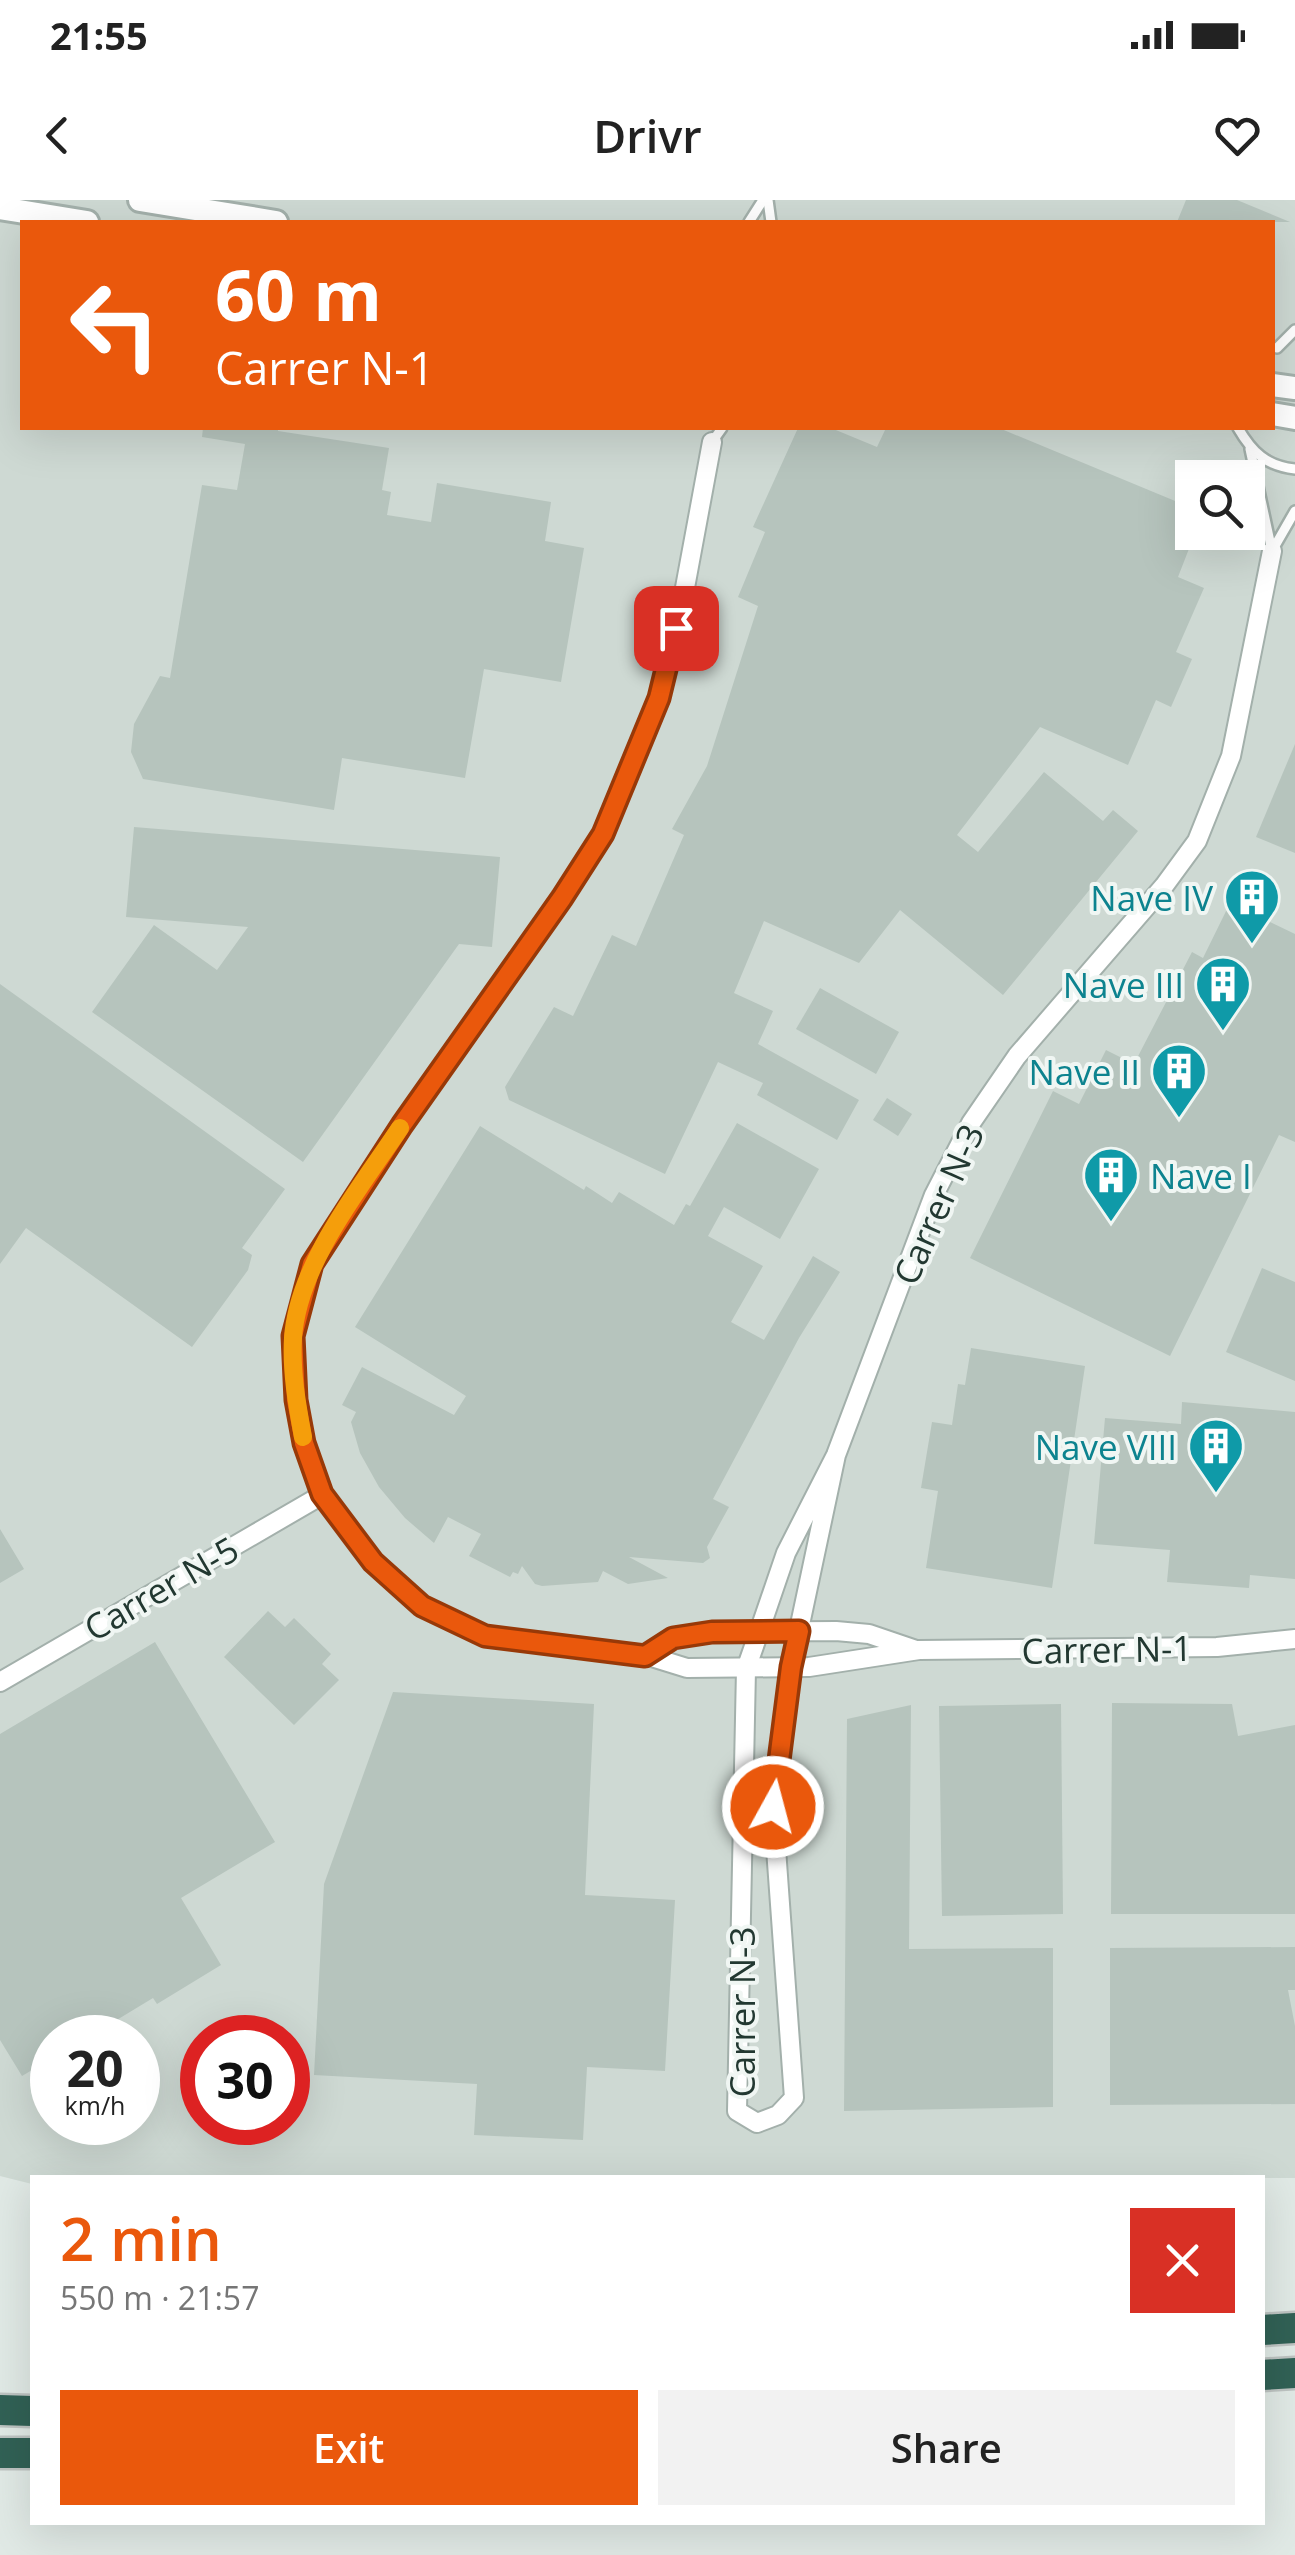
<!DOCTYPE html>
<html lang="en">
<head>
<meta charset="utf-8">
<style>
	:root { --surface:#fff; --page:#f2f2f2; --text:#222; --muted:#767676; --accent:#ea580c }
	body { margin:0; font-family:"Open Sans",sans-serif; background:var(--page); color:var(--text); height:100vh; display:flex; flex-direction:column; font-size:38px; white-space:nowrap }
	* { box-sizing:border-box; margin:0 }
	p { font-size:32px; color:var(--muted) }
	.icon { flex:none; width:55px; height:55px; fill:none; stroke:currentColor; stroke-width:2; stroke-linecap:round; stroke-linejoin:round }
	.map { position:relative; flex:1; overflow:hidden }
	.drawer { position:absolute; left:30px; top:1975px; width:1235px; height:350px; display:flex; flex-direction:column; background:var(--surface); border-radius:0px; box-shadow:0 10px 40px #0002 }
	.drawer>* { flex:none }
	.top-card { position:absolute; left:20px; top:20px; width:1255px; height:210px; border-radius:0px; box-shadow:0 10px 40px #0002; background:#ea580c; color:#fff; overflow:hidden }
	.tools { position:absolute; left:1175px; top:260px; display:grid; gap:20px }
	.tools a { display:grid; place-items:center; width:90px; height:90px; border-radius:0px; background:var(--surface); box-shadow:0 10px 40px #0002; font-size:50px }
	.speed { position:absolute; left:30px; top:1815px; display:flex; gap:20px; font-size:50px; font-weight:700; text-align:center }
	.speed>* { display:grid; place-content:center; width:130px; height:130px; border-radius:50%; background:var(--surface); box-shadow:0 10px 40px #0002; line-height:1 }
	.speed small { font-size:25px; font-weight:400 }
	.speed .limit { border:15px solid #d22; background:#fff; color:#111 }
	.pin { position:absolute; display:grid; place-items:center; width:85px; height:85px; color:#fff; margin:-42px; border-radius:20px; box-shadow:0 5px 15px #0006 }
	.me { position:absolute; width:110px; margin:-55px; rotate:7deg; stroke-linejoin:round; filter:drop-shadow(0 0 8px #0008) }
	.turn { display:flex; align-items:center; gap:35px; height:210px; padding:0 30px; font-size:45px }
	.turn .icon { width:130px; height:130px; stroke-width:2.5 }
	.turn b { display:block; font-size:70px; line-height:85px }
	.round { display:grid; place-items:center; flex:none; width:105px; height:105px; border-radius:0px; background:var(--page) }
	.head { display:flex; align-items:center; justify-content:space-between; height:170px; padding:0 30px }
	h1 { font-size:60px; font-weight:600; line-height:75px; color:var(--accent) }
	.button { display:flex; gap:20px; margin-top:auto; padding:20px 30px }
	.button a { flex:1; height:115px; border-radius:0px; background:var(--accent); color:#fff; font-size:40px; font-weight:600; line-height:115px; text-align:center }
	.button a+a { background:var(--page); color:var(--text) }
	.status { display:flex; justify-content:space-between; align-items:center; height:70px; padding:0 50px; background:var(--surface); direction:ltr }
	.status svg { height:28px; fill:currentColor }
	header { display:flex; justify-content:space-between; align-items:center; height:130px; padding:0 30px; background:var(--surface); font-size:45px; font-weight:600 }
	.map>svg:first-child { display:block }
</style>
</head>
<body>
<div class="status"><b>21:55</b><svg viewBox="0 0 49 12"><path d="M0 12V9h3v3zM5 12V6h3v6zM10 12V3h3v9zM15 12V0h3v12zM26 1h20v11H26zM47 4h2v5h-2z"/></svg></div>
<header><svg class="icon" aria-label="back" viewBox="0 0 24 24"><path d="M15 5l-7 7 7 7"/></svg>Drivr<svg class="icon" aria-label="heart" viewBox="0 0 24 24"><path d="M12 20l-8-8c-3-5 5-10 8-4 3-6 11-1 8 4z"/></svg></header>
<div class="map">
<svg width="1295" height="2355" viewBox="0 0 1295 2355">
	<rect width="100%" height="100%" fill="#e0e9e5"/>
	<path fill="#ced9d3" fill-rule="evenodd" d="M0 0H1295V1978H32V1984L0 1976ZM22 22H1272V228H22ZM1192 278H1248V332H1192ZM52 1838H138V1922H52ZM202 1838H288V1922H202Z"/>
	<g fill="#b6c4bd">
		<path d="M1186 0H1237L1290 22H1177Z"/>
		<path d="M203 228H278V231L389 248 382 290 391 292 387 315 431 322 437 283 551 302 545 341 584 348 561 482 484 469 465 578 342 558 334 610 143 579 131 552 134 524 160 476 170 478 202 285 237 290 245 244 202 237Z"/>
		<path d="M798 228H831L877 247 886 228H999L1192 308V341L1178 377 1204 388 1176 452 1192 459 1171 507 1156 500 1128 565 1040 527 957 635 978 652 1044 572 1103 621 1113 610 1138 631 1003 795 900 710 859 763 764 721 734 793 773 811 758 844 859 900 837 940 757 895 763 883 718 862 665 974 509 900 505 887 554 807 573 816 612 735 636 746 684 635 672 629 707 566 758 406 738 397 765 332 753 327Z"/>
		<path d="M1295 544V653L1256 637Z"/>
		<path d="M134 627 500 657 492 747 459 744 303 962 92 812 154 725 217 770 248 727 126 717Z"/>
		<path d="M1230 703 1295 734V942L1279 935 1170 1156 970 1058 1053 891 1079 904 1106 850 1134 864 1192 752 1203 758Z"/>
		<path d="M0 784 285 989 242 1048 252 1055 248 1070 192 1147 26 1028 0 1064Z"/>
		<path d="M820 788 899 832 876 874 796 829Z"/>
		<path d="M887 898 912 914 898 936 873 920Z"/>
		<path d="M737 923 819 969 780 1039 724 1007 708 1036 763 1066 731 1122 764 1140 813 1056 840 1072 799 1138 713 1299 729 1307 707 1347 710 1358 703 1363 629 1357 668 1378 628 1384 603 1371 598 1382 542 1386 535 1384 522 1366 518 1374 513 1372 510 1377 469 1356 481 1334 448 1317 434 1343 405 1318 379 1287 360 1253 351 1222 356 1212 342 1205 362 1167 454 1215 466 1196 355 1127 480 926 584 990 586 986 612 1003 619 992 674 1025 686 1004 690 1006Z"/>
		<path d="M1262 1068 1295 1082V1181L1226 1152Z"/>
		<path d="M971 1148 1085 1166 1052 1388 926 1368 938 1291 921 1288 932 1222 952 1225 958 1184 965 1185Z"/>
		<path d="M1182 1202 1295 1212V1379L1250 1375 1249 1388 1167 1382 1170 1350 1094 1344 1105 1218 1181 1224Z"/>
		<path d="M0 1329 24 1369 0 1383Z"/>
		<path d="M268 1411 285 1427 294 1418 331 1454 322 1464 339 1480 294 1525 224 1457Z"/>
		<path d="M155 1442 275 1642 181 1698 221 1765 157 1804 153 1798 87 1838H52V1858L22 1876 0 1840V1534Z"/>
		<path d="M393 1492 594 1504 585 1695 675 1700 665 1871 587 1867 583 1940 474 1935 477 1884 314 1875 324 1684Z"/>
		<path d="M1112 1503 1232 1504 1238 1536 1295 1525V1714H1111Z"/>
		<path d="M1061 1504 1063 1714 942 1716 939 1506Z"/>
		<path d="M911 1505 909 1749 1053 1748V1907L844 1911 847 1519Z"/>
		<path d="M1295 1747V1790H1288L1295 1826V1904L1110 1905V1748Z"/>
	</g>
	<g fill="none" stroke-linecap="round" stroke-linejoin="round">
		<g stroke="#a3b0ab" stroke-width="14">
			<g id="service">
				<path d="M768 0 771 22"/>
				<path d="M749 22 763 0"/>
				<path d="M1277 148 1295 130"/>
				<path d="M1238 228C1252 252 1266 266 1295 269"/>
				<path d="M712 242 722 228"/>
				<path d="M1250 249 1272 351"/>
				<path d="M1272 351 1295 311"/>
			</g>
		</g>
		<g stroke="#a3b0ab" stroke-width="22">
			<g id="minor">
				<path d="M712 242 684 393 659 499 603 634 562 699 402 925 312 1064 293 1135 296 1200 304 1243 322 1295 373 1362 422 1405 485 1436 645 1455 687 1468 809 1467 919 1450 1217 1447 1295 1439"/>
				<path d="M836 1255 791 1467 773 1607 794 1898 778 1915 757 1923 737 1911 746 1469 759 1432 786 1353 836 1255 934 995 971 923 1017 856 1164 686 1197 641 1231 556 1272 351"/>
				<path d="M645 1455 673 1438 712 1432 836 1431 869 1434 916 1450"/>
				<path d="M0 1482 322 1295"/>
			</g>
		</g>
		<g stroke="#a3b0ab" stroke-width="28">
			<g id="tertiary">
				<path d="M140 0 276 22"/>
				<path d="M0 8 87 22"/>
				<path d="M1272 185 1295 188"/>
				<path d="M1272 214 1295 218"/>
			</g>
		</g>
		<g stroke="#bdc3c1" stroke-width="35">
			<g id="motorway">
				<path d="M1262 2130 1295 2128"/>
				<path d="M1262 2175 1295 2173"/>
				<path d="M0 2210 32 2211"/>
				<path d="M0 2253H32"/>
			</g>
		</g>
		<use href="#service" stroke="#fff" stroke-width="9"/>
		<use href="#minor" stroke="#fff" stroke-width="18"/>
		<use href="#tertiary" stroke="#fff" stroke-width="22"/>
		<use href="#motorway" stroke="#316155" stroke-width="30"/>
	</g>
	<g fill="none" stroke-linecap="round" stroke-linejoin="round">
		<g stroke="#983908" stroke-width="25">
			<path id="route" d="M676 428 659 498 603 634 562 698 402 925 312 1064 293 1136 296 1200 304 1243 322 1294 373 1362 422 1406 485 1436 645 1456 673 1438 712 1432 799 1431 791 1467 773 1607"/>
		</g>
		<use href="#route" stroke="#ea580c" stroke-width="18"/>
		<path stroke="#f59e0b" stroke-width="18" d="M303 1237C297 1205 291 1171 293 1138 298 1064 360 988 400 928"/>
	</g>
	<defs>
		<g id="building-pin" transform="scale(2.875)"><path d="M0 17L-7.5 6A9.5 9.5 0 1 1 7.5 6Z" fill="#0f9aa8" stroke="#f0f6f3"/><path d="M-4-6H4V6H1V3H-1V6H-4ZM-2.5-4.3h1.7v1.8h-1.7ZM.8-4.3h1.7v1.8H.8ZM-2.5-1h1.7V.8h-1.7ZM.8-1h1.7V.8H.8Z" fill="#fff"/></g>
	</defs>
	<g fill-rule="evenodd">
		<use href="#building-pin" x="1252" y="697"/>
		<use href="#building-pin" x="1223" y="784"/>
		<use href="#building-pin" x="1179" y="871"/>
		<use href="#building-pin" x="1111" y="975"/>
		<use href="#building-pin" x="1216" y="1246"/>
	</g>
	<g text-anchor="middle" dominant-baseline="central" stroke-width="8" stroke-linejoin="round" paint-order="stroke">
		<g font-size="35" fill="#0d838f" stroke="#f0f6f3" text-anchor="end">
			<text x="1213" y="697">Nave IV</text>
			<text x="1184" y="784">Nave III</text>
			<text x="1140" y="871">Nave II</text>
			<text x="1150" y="975" text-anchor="start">Nave I</text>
			<text x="1177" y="1246">Nave VIII</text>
		</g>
		<g font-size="35" fill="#223831" stroke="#f0f6f3">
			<text transform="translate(938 1004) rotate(-66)">Carrer N-3</text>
			<text transform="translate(161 1388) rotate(-30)">Carrer N-5</text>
			<text transform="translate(1107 1449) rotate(-1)">Carrer N-1</text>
			<text transform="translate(741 1812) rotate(-90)">Carrer N-3</text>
		</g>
	</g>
</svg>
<div class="tools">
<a><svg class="icon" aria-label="search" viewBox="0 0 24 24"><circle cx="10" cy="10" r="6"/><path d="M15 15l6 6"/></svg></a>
</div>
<div class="speed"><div>20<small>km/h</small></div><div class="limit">30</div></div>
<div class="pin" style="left:676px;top:428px;background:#d93025"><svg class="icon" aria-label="arrive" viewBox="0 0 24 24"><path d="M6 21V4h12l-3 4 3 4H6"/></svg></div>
<svg class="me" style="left:773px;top:1607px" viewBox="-20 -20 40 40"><circle r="17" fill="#ea580c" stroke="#fff" stroke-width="3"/><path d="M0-11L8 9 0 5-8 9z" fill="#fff"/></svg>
<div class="top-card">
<div class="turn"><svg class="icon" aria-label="left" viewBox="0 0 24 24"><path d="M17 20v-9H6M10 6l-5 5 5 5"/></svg><div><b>60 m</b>Carrer N-1</div></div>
</div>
<section class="drawer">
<div class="head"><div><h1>2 min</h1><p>550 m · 21:57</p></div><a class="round" style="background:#d93025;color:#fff"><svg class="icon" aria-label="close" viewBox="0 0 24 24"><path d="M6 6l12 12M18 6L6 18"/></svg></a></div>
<div class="button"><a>Exit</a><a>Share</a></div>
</section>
</div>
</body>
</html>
